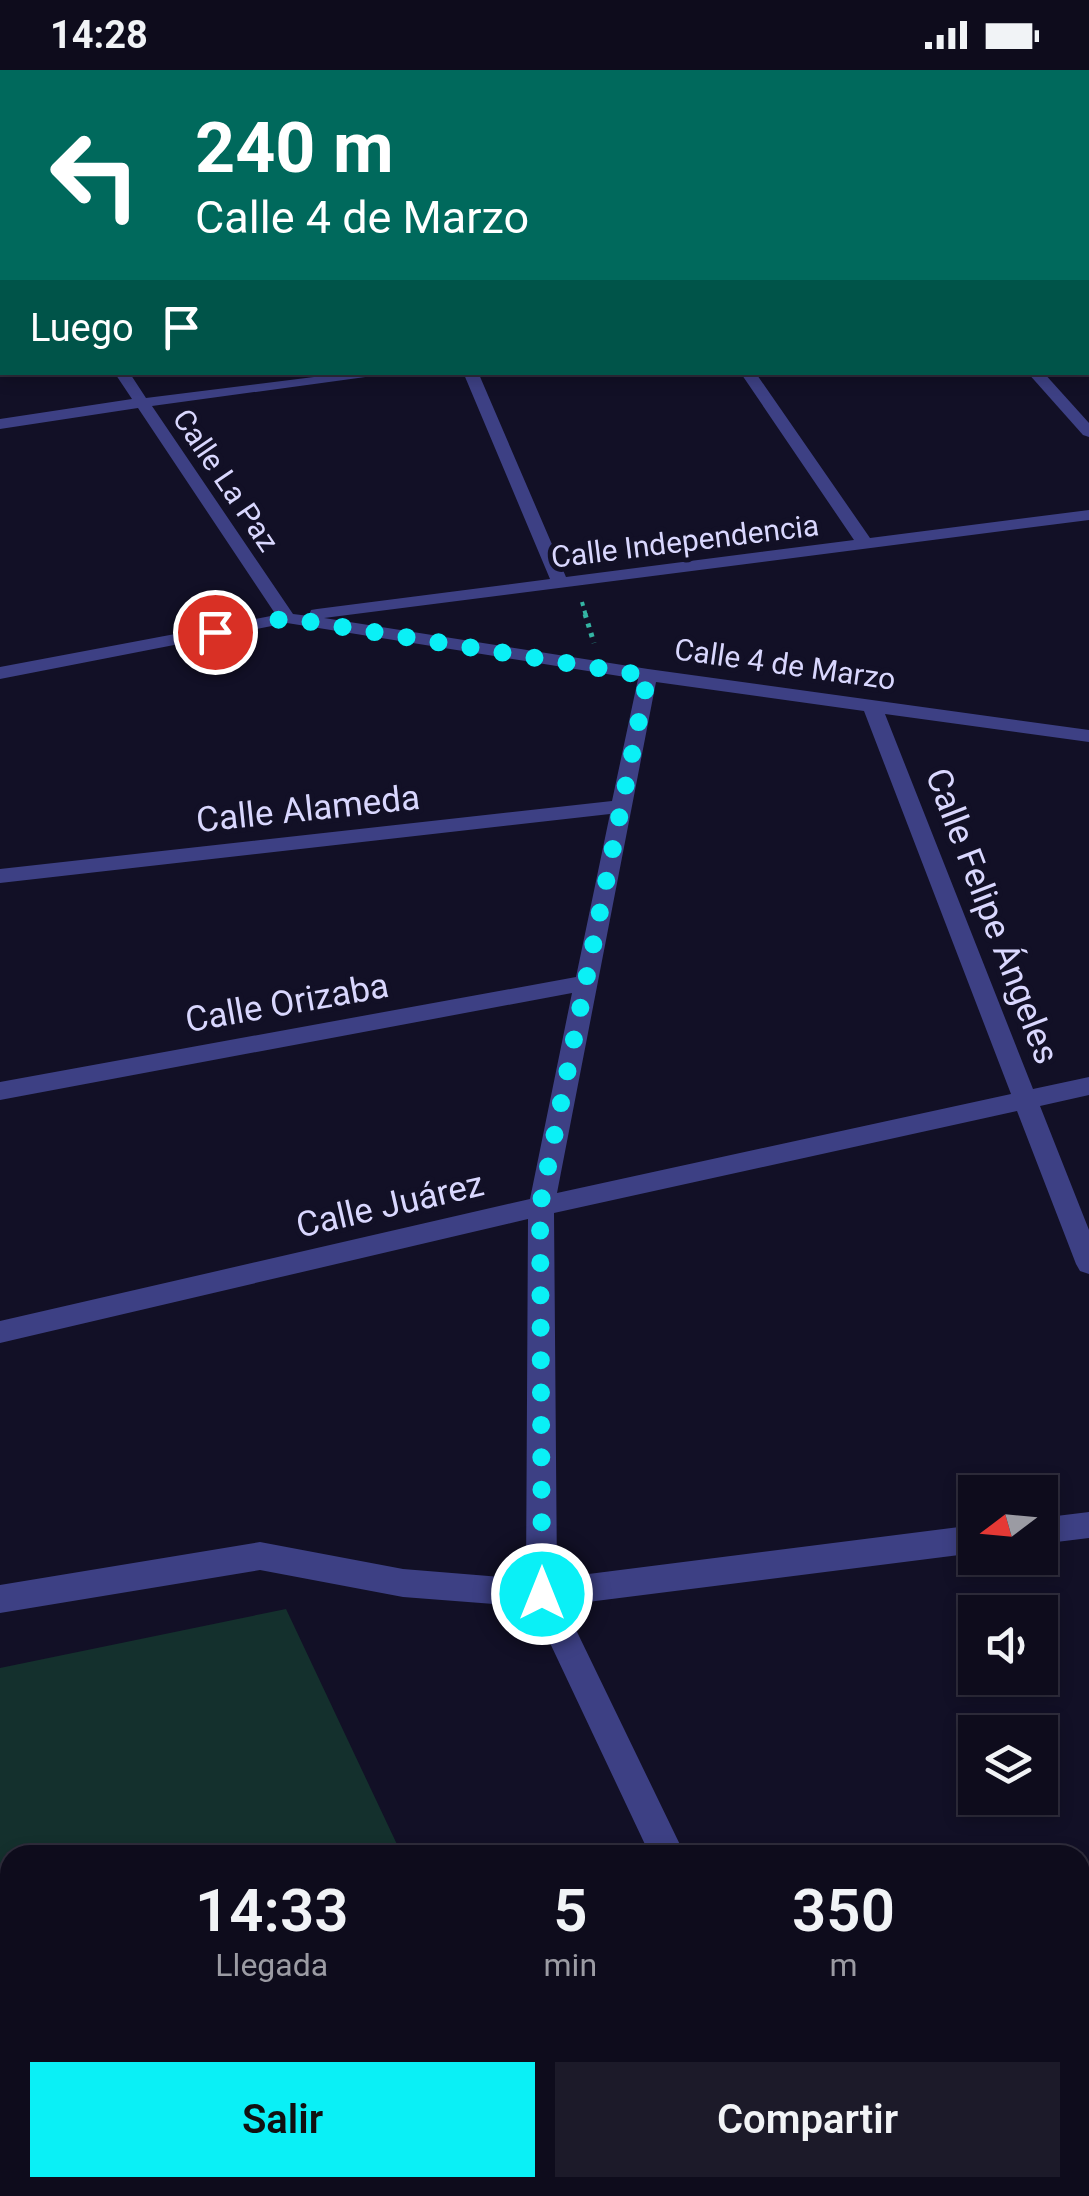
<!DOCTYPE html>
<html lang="es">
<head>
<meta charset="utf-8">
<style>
	:root { --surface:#0e0c1c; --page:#1c1a29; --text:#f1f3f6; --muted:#9b9ba3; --line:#2e2c3b; --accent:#0af0f6 }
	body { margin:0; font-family:Roboto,sans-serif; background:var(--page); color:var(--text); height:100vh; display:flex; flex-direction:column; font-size:38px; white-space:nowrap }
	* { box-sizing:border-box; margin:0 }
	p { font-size:32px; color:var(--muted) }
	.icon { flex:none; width:55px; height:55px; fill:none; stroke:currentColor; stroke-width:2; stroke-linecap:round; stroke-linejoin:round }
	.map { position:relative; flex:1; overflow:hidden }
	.panel { position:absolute; left:0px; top:1775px; width:1090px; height:352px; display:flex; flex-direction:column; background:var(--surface); border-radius:30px 30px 0 0; box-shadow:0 5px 15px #0003,0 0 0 2px var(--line) }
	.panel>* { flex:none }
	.hud { position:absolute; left:0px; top:0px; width:1090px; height:305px; box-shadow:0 5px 15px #0003,0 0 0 2px var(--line); background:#00695c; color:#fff; overflow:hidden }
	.needle { width:65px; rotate:254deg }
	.tools { position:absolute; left:958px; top:1405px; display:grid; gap:20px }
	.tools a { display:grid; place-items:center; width:100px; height:100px; border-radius:0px; background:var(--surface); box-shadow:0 5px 15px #0003,0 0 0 2px var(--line); font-size:50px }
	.pin { position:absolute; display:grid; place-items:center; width:85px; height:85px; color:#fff; margin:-42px; border:5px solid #fff; border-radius:50%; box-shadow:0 2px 10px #0007 }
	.me { position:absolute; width:110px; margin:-55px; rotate:0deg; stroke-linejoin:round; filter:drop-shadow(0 0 8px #0008) }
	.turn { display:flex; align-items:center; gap:35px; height:210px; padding:0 30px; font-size:45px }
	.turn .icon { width:130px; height:130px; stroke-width:2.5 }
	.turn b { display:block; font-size:70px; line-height:85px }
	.then { display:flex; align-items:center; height:95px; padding:0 30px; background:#0003; gap:20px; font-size:38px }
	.eta { display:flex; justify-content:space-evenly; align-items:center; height:170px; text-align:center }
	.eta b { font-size:60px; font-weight:600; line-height:70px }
	.primary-button { display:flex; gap:20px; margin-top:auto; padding:20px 30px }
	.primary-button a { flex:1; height:115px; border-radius:0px; background:var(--accent); color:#111; font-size:40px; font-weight:600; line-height:115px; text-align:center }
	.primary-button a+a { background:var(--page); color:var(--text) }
	.status { display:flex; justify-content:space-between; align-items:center; height:70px; padding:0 50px; background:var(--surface); direction:ltr }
	.status svg { height:28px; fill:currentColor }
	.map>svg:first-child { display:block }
</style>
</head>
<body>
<div class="status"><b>14:28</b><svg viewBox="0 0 49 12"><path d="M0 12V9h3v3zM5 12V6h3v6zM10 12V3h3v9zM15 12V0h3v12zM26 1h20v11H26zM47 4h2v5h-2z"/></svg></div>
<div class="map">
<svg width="1089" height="2126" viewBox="0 0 1089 2126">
	<rect width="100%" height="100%" fill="#121026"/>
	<path fill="#14302d" d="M286 1539 402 1785H10V2118H557L561 2126H0V1598Z"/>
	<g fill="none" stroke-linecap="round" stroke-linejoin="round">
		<path stroke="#34b5a3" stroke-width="4" stroke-dasharray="4 5" stroke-linecap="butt" d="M582 532 586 546"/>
		<path stroke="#34b5a3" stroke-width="5" stroke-dasharray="4 6" stroke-linecap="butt" d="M585 544 594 573"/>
		<g fill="#3d4084" fill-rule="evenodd">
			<path d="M132 0H142L143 2H133Z"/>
			<path d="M354 0H369L370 2H356Z"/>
			<path d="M407 0H426L427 2H409Z"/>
			<path d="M712 0H735L736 2H714Z"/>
			<path d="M1057 0H1077L1078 2H1059Z"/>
			<path d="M1088 70 1089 71V79L1088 78Z"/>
			<path d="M0 104 2 105V116L0 115Z"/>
			<path d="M1089 150V159H1088V151Z"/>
			<rect x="1088" y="242" width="1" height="9"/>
			<path d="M114 302H129L146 328 354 302H402L152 336 293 544 309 546 311 540 317 539 550 509 463 302H478L566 507 854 470 740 302H755L870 468 1089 440V450L324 548 648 599 1089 660V672L885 644 1033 1019 1089 1007V1025L1040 1036 1089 1160V1204L1080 1201 1076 1194 1017 1041 554 1143 557 1508 975 1455V1483L564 1535 685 1785H650L533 1537 403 1527 260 1500 0 1543V1515L260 1472 403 1499 526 1509 528 1149 0 1273V1251L530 1129 572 923 0 1030V1012L576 907 610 744 0 813V799L612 731 638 609 287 553 0 609V597L276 545 138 338 0 359V349L132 329ZM656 612 864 641 1011 1024 557 1123Z"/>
			<path d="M1027 302H1043L1089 353V367L1083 365Z"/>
			<path d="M1089 1442V1468L1040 1474V1448Z"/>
			<path d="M808 2118H848L852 2126H812Z"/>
		</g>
		<path fill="#3d4084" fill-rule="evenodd" d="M0 77 2 78V84L0 85Z"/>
	</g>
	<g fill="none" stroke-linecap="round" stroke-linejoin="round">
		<path stroke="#0af0f6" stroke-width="18" stroke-dasharray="0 32.4" d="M215 562 287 548 648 606 540 1136 542 1524"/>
	</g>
	<g text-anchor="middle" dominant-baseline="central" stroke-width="10" stroke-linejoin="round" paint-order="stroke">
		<g font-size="30" fill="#d9d7fe" stroke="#121026">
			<text transform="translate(226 410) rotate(56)">Calle La Paz</text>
			<text transform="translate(685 471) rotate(-7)">Calle Independencia</text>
			<text transform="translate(785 594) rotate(8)">Calle 4 de Marzo</text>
		</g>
		<g font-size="35" fill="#d9d7fe" stroke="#121026">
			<text transform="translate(308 739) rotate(-6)">Calle Alameda</text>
			<text transform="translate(992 846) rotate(69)">Calle Felipe Ángeles</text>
			<text transform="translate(287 933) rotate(-10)">Calle Orizaba</text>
			<text transform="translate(390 1135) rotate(-13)">Calle Juárez</text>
		</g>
	</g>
</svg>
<div class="tools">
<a><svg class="needle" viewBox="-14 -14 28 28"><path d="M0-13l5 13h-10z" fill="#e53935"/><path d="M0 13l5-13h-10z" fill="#9b9ba3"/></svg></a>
<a><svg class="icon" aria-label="sound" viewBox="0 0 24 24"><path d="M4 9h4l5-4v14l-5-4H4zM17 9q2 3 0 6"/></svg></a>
<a><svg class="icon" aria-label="layers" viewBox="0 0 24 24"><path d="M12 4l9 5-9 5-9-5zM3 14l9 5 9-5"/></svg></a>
</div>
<div class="pin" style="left:215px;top:562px;background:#d93025"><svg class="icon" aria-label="arrive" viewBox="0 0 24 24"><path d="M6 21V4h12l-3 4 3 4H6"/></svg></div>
<svg class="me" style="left:542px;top:1524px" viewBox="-20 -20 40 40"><circle r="17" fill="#0af0f6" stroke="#fff" stroke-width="3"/><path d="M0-11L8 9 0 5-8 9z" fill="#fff"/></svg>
<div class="hud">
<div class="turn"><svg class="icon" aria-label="left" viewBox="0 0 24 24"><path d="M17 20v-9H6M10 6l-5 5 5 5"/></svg><div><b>240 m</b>Calle 4 de Marzo</div></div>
<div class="then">Luego<svg class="icon" aria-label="arrive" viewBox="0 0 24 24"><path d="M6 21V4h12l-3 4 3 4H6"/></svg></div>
</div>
<section class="panel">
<div class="eta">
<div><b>14:33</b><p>Llegada</p></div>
<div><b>5</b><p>min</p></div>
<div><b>350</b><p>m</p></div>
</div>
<div class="primary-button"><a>Salir</a><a>Compartir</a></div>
</section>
</div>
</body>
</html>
